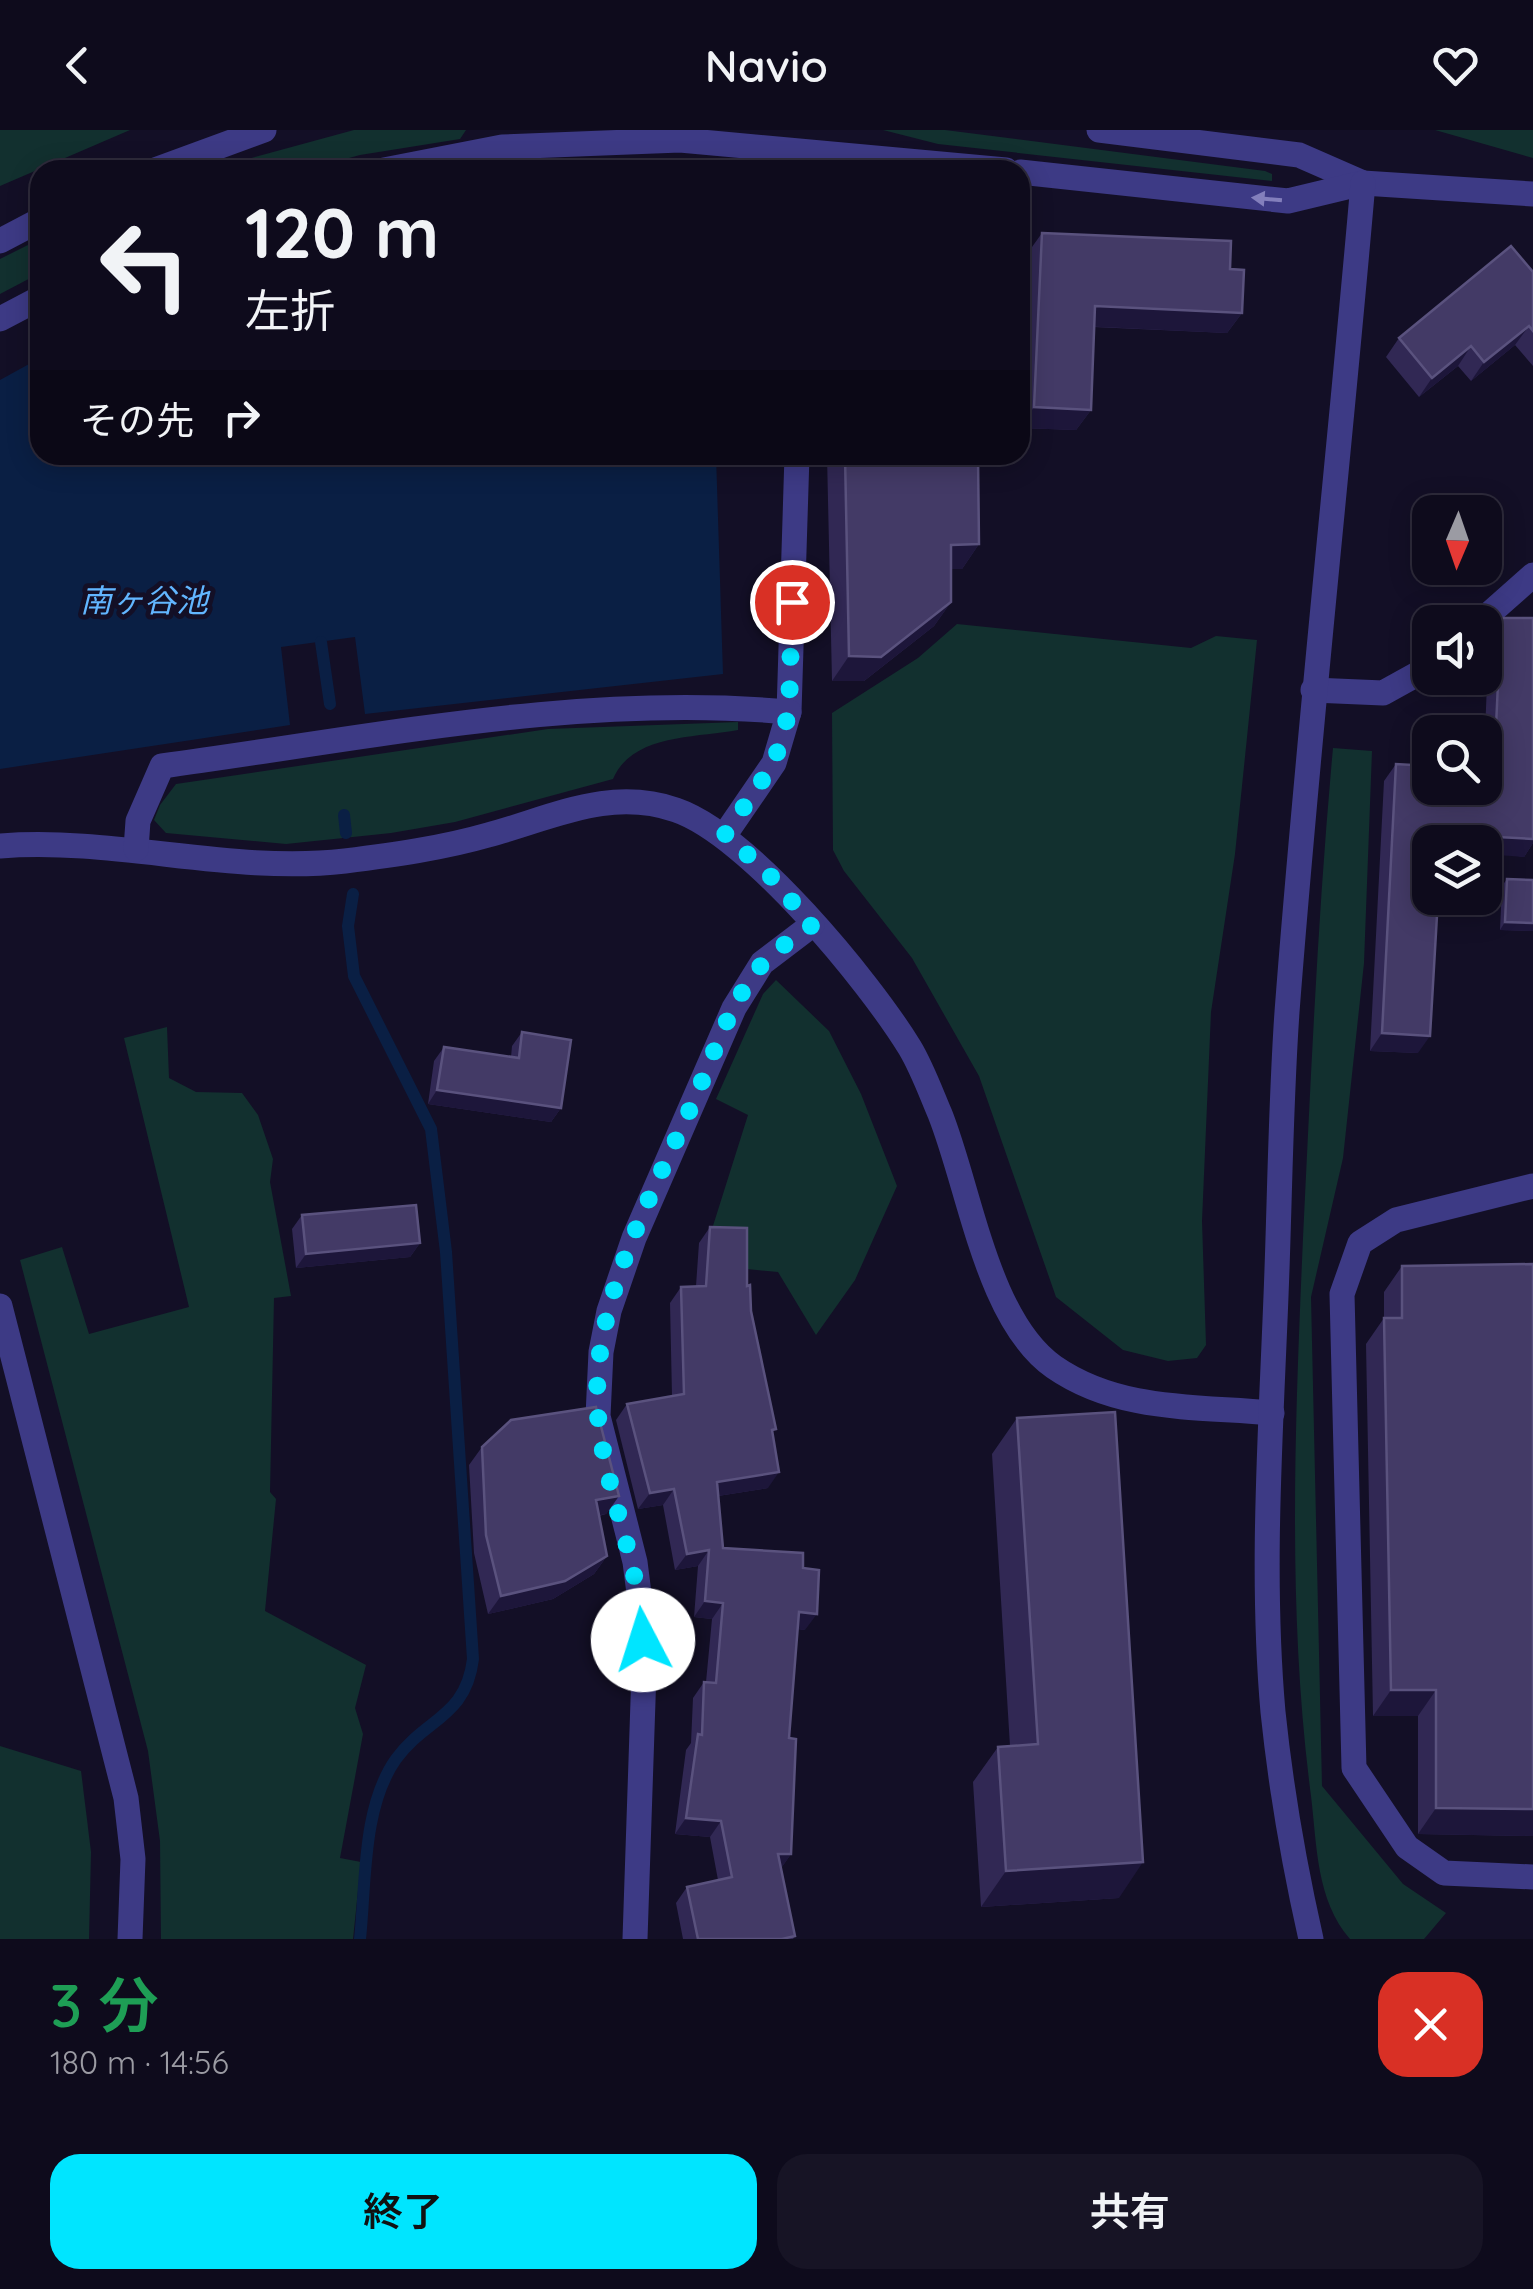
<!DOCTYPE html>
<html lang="ja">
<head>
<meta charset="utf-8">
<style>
	:root { --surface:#0e0b1c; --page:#171425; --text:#f1f3f6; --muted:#9b9ba3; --line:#2e2b3b; --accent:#00e5ff }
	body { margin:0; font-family:Quicksand,"Noto Sans JP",sans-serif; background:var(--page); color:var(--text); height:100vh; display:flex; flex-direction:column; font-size:38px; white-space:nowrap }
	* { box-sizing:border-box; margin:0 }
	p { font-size:32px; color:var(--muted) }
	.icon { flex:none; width:55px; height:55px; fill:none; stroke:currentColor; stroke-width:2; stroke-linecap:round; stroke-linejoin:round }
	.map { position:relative; height:1809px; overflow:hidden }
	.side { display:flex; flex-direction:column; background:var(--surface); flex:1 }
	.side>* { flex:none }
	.banner { position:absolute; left:30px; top:30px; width:1000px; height:305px; border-radius:30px; box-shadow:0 5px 25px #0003,0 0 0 2px var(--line); background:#0e0b1c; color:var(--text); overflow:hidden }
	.needle { width:65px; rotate:182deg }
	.fabs { position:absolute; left:1412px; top:365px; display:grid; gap:20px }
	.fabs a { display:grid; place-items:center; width:90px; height:90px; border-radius:20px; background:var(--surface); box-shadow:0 5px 25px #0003,0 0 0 2px var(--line); font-size:50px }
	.pin { position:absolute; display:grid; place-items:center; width:85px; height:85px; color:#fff; margin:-42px; border:5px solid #fff; border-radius:50%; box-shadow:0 2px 10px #0007 }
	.me { position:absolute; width:110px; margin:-55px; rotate:355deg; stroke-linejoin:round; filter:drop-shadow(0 0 8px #0008) }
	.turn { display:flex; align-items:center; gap:35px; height:210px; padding:0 50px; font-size:45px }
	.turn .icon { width:130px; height:130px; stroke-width:2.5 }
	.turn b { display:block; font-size:70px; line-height:85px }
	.then { display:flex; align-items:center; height:95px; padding:0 50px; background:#0003; gap:20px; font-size:38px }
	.round { display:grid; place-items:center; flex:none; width:105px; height:105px; border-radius:30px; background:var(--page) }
	.headline { display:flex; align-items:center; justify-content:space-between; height:170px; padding:0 50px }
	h1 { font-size:60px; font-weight:600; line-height:75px; color:#1e9e55 }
	.button { display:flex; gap:20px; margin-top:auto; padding:20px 50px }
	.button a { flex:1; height:115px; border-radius:30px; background:var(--accent); color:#111; font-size:40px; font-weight:600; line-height:115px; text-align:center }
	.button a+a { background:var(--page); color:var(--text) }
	header { display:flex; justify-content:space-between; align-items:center; height:130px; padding:0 50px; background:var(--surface); font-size:45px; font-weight:600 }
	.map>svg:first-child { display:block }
</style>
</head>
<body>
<header><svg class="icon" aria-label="back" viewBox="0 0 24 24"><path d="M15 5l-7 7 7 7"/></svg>Navio<svg class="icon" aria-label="heart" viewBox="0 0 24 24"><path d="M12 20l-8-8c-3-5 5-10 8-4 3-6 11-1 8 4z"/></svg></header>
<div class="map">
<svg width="1533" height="1809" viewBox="0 0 1533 1809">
	<rect width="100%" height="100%" fill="#130f26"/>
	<g fill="#12302f">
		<path d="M0 0H130L0 56Z"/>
		<path d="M354 0H466L460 9 360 25 305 40H207Z"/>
		<path d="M883 0H945L1265 41 1272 44V51L938 14Z"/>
		<path d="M1435 0H1533V28Z"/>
		<path d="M40 109V143L0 164V129Z"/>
		<path d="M957 494 1191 518 1216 506 1257 510 1235 724 1211 882 1202 1091 1206 1215 1197 1228 1168 1231 1123 1220 1056 1167 979 946 912 828 844 741 833 720 832 583 918 528Z"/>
		<path d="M738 592V600C695 608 632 604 613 649L455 692 391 703 286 714 166 703 154 690 160 675 176 654 548 599Z"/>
		<path d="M1333 618 1372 621 1364 833 1343 1028 1311 1167 1322 1656 1403 1754 1446 1783 1424 1809H1350C1316 1770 1317 1715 1311 1666 1287 1482 1295 1294 1303 1108 1311 944 1318 781 1333 618Z"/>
		<path d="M776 850 829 901 861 964 897 1056 855 1150 816 1205 778 1142 747 1139 739 1109 712 1099 748 985 716 969 763 864Z"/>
		<path d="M167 897 169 948 196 962 242 963 258 985 273 1029 270 1052 291 1166 274 1168 270 1362 276 1369 265 1481 366 1535 355 1578 363 1604 340 1728 361 1732 353 1809H161L160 1711 148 1621 20 1130 62 1117 89 1204 189 1177 124 908Z"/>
		<path d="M0 1616 81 1641 91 1722 89 1809H0Z"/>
	</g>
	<path fill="#0a1f44" d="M40 228V325H716L723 544 365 584 355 507 281 517 290 595 0 639V250Z"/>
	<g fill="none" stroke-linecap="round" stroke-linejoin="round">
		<g stroke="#0a1f44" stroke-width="12">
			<path d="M321 512 330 574"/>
			<path d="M344 685 346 703"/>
			<path d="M353 764 348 796 354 846 431 999 446 1122 473 1529C466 1587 426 1588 396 1629 362 1677 366 1753 360 1809"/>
		</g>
		<g stroke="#3d3a85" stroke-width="25">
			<path d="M1099 0 1299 25 1363 53"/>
			<path d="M155 40 264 0"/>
			<path d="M384 40 502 17 680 10 1006 40"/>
			<path d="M1020 42 1288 71 1363 53 1533 64"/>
			<path d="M0 111 40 90"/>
			<path d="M0 189 40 168"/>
			<path d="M1480 492 1533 445"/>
			<path d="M1313 560 1383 563 1430 537"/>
			<path d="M724 706 774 633 789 582 797 325"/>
			<path d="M0 716C116 707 230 744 345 731 393 725 443 718 488 705 552 688 609 657 676 680 749 705 869 851 910 918 922 938 931 963 940 984 970 1059 987 1190 1054 1237 1119 1282 1197 1276 1272 1283"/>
			<path d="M136 719 138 691 162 636C369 608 580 563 789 582"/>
			<path d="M1533 1056 1396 1090 1360 1113 1342 1164 1354 1638 1407 1717 1444 1743 1533 1747"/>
			<path d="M0 1176 126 1668 133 1729 130 1809"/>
			<path d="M635 1809 644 1541 641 1479 635 1432 598 1286 601 1222 609 1181 634 1108 734 878 762 833 812 795"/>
			<path d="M1311 1809C1294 1734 1281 1659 1273 1582 1260 1435 1272 1286 1277 1139 1280 1054 1281 968 1287 882 1308 605 1339 330 1363 53"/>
		</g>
	</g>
	<g fill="#312854">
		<path d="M1042 103 1230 139 1242 183 1227 203 1094 197 1091 280 1076 300 1020 298 1027 124Z"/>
		<path d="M1533 142V236L1515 215 1471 251 1458 236 1419 267 1386 227 1399 208Z"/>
		<path d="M827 325H978L979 414 962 439H951V472L934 496 864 551H832Z"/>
		<path d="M1501 488H1533V713L1524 727 1430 712 1418 923 1370 921 1384 651 1396 634 1485 658V602L1489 505Z"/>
		<path d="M1507 749 1533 750V801L1500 800 1502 756Z"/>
		<path d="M522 902 561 978 551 992 428 974 434 931 444 917 511 927 512 916Z"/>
		<path d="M302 1085 420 1113 410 1127 296 1138 292 1099Z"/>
		<path d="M710 1097 747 1156 772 1304 768 1358 718 1366 723 1418 803 1438 805 1500 798 1499 789 1608 791 1724 781 1738 795 1806 793 1809H683L676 1773 687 1757 718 1750 710 1707 675 1704 686 1620 691 1613 693 1568 704 1552H706L712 1489 694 1487 698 1436 675 1440 663 1375 638 1379 616 1290 627 1274 672 1266 670 1173 681 1157 696 1156 699 1113Z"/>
		<path d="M1402 1136 1533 1706 1418 1704V1586H1373L1366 1214 1384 1188V1162Z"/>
		<path d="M1017 1288 1119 1768 981 1777 973 1652 998 1617 1010 1616 992 1324Z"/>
		<path d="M482 1317 619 1366 606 1384 599 1386 607 1426 594 1444 553 1469 488 1484 474 1423 469 1335Z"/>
	</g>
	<g fill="#1d163a">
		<path d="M1095 176 1242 183 1227 203 1081 196Z"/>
		<path d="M1529 196 1515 215 1471 251 1484 232Z"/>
		<path d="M1471 216 1458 236 1419 267 1432 248Z"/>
		<path d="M1034 277 1091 280 1076 300 1020 298Z"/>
		<path d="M979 414 962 439H933L951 415Z"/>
		<path d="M951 472 934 496 864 551H832L849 526Z"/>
		<path d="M1441 704 1533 709V713L1524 727 1485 724V712H1435Z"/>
		<path d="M1505 792 1533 793V801L1500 800Z"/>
		<path d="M1382 903 1430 906 1418 923 1370 921Z"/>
		<path d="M437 960 561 978 551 992 428 974Z"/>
		<path d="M420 1113 410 1127 296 1138 306 1124Z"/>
		<path d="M779 1342 768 1358 705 1368 717 1352Z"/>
		<path d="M674 1359 663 1375 638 1379 650 1363Z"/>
		<path d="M619 1366 606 1384 584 1388 596 1370Z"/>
		<path d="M709 1420 698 1436 675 1440 687 1424Z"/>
		<path d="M607 1426 594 1444 553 1469 488 1484 501 1466Z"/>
		<path d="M705 1471 723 1473 712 1489 694 1487Z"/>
		<path d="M799 1482 817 1484 805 1500 788 1498Z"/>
		<path d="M1391 1560H1436L1418 1586H1373Z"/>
		<path d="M1436 1678 1533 1679V1706L1418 1704Z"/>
		<path d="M686 1688 721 1691 710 1707 675 1704Z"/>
		<path d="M778 1724H791L780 1740Z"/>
		<path d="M1143 1732 1119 1768 981 1777 1006 1741Z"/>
	</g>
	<g fill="#433a66" stroke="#5a527e" stroke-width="2.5">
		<path d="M1042 103 1231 111 1230 139 1244 140 1242 183 1095 176 1091 280 1034 277Z"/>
		<path d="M1511 116 1533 142V201L1529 196 1484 232 1471 216 1432 248 1399 208Z"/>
		<path d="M845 325H978L979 414 951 415V472L881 527 849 526Z"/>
		<path d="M1501 488H1533V709L1441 704V712H1430V768H1438L1430 906 1382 903 1396 634 1430 636V658H1485V639L1494 640Z"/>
		<path d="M1507 749 1533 750V793L1505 792Z"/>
		<path d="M522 902 571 910 561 978 437 960 444 917 519 928Z"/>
		<path d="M416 1075 420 1113 306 1124 302 1085Z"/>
		<path d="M710 1097 747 1098V1156L750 1155 751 1181 776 1299 772 1300 779 1342 717 1352 723 1418 803 1423V1438L819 1440 817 1484 799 1482 789 1608 796 1609 791 1724H778L795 1806 782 1809H698L687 1757 732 1747 721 1691 686 1688 698 1604 702 1605 704 1552 716 1553 723 1473 705 1471 709 1420 687 1424 674 1359 650 1363 627 1274 684 1264 681 1157 706 1156Z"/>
		<path d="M1533 1134V1679L1436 1678V1560H1391L1384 1188H1402V1136Z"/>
		<path d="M596 1277 619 1366 596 1370 607 1426 565 1451 501 1466 486 1405 482 1317 511 1290Z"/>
		<path d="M1115 1282 1143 1732 1006 1741 998 1617 1038 1614 1017 1288Z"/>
	</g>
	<defs><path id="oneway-solid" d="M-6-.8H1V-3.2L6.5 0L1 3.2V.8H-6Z" transform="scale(2.5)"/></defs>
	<use fill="#837fbc" href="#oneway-solid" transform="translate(1267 69) rotate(-175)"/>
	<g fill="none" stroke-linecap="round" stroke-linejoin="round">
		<path stroke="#00e5ff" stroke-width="18" stroke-dasharray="0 32.4" d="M643 1510C639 1428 605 1362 598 1286 589 1175 652 1066 695 968 714 924 729 875 759 838 772 821 795 808 812 795L762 736 724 706 774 633 789 582 792 472"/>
	</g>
	<g text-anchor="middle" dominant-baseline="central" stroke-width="10" stroke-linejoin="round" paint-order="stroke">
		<g font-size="32" font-style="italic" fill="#62b6ff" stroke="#130f26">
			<text x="144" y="470">南ヶ谷池</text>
		</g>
	</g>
</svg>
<div class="fabs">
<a><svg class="needle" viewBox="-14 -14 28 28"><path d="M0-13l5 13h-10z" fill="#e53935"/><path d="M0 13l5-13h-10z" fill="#9b9ba3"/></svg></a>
<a><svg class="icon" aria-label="sound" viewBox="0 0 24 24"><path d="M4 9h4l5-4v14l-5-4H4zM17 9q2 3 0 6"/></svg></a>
<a><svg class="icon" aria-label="search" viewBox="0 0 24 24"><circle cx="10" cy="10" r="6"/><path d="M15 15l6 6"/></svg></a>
<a><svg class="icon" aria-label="layers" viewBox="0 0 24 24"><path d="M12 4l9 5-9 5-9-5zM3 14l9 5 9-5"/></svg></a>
</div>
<div class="pin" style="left:792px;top:472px;background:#d93025"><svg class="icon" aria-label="arrive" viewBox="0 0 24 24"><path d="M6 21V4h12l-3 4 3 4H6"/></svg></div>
<svg class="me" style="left:643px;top:1510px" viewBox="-20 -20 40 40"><circle r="19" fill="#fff"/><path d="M0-13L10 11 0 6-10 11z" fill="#00e5ff"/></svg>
<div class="banner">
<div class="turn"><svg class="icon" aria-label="left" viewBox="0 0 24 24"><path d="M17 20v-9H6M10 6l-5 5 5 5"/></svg><div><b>120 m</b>左折</div></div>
<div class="then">その先<svg class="icon" aria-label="right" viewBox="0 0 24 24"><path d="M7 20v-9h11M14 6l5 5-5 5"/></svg></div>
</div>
</div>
<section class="side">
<div class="headline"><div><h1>3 分</h1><p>180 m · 14:56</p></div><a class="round" style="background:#d93025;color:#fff"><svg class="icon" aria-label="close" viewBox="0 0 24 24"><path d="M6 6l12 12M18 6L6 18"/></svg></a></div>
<div class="button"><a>終了</a><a>共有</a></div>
</section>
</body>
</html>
